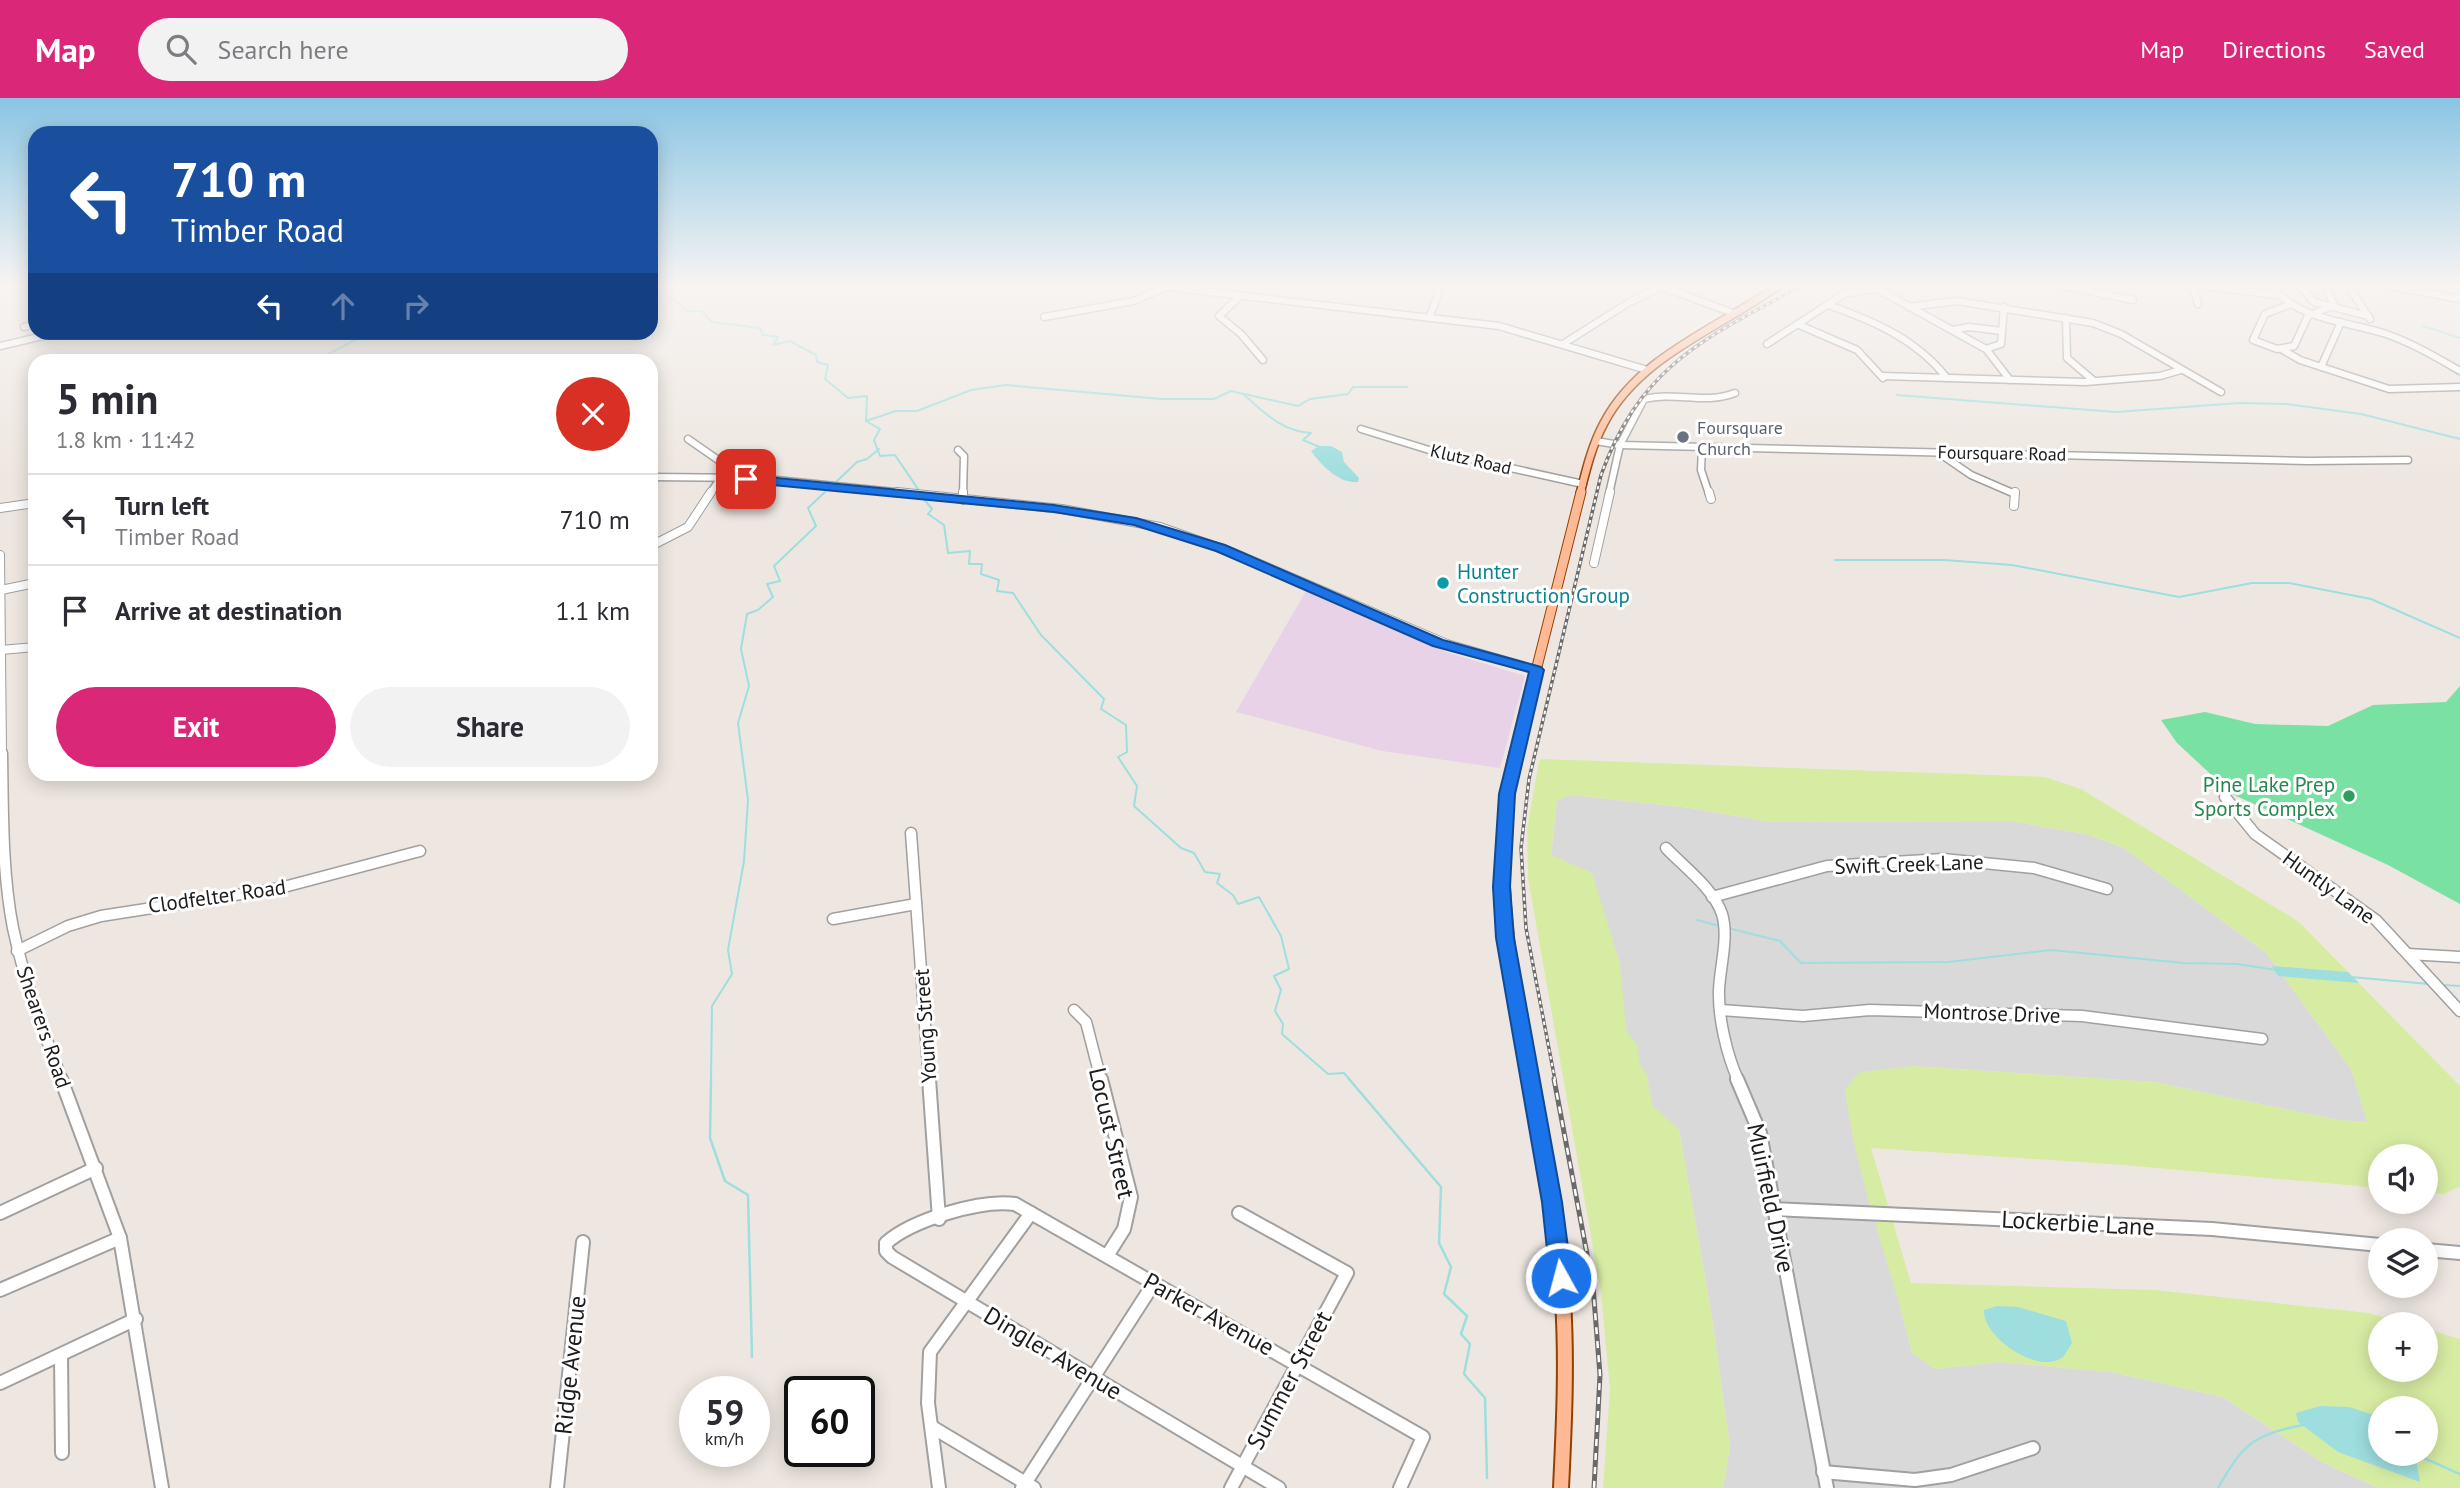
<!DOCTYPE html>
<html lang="en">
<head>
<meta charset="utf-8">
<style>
	:root { --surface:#fff; --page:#f2f2f3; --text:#2b2b33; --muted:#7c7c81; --line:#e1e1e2; --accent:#db2777 }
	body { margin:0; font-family:"PT Sans",sans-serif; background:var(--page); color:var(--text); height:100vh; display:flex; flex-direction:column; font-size:26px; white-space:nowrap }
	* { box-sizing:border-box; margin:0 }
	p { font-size:23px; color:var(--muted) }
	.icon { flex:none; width:38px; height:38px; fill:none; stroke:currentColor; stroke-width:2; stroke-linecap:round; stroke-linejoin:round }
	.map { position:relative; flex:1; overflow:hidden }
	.panel { position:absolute; left:28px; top:256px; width:630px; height:427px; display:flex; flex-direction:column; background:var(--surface); border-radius:21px; box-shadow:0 4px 18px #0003 }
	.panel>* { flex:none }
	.banner { position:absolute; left:28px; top:28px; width:630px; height:214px; border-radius:21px; box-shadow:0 4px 18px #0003; background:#1a4fa0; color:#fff; overflow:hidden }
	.fabs { position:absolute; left:2368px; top:1046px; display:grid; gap:14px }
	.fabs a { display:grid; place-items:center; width:70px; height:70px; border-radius:50%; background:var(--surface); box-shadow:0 4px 18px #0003; font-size:35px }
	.speed { position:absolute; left:679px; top:1278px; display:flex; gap:14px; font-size:35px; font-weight:700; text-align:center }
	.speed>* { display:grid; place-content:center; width:91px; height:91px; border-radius:50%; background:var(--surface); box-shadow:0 4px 18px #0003; line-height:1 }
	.speed small { font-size:18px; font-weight:400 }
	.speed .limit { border:4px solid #111; border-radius:10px; background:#fff; color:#111 }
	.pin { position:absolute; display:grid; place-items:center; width:60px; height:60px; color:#fff; margin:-30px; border-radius:14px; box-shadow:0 4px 10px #0006 }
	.me { position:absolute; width:77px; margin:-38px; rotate:353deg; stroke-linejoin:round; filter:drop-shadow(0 0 5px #0008) }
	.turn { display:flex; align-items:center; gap:24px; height:147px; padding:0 28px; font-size:32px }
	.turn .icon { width:91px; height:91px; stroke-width:2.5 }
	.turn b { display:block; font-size:49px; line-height:60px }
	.lanes { display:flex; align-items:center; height:66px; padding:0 28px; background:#0003; justify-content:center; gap:35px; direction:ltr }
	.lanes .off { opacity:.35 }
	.round { display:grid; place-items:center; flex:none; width:74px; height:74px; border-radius:37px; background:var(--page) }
	.summary { display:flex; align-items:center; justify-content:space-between; height:119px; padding:0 28px }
	h1 { font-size:42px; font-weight:800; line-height:52px }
	.action { display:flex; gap:14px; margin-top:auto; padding:14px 28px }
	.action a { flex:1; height:80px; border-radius:42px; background:var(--accent); color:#fff; font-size:28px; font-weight:800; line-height:80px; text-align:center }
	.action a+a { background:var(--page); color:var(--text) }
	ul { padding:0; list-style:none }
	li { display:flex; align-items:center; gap:21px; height:91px; padding:0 28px; border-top:2px solid var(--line) }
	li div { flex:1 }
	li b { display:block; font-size:26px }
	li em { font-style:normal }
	header { display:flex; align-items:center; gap:42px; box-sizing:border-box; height:98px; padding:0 35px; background:var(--accent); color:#fff }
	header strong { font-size:33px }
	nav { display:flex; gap:38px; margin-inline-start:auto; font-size:24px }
	.search { width:490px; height:63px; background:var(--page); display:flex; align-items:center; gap:18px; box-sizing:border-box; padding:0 24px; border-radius:38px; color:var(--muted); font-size:26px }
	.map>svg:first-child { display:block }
</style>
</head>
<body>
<header>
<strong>Map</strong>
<div class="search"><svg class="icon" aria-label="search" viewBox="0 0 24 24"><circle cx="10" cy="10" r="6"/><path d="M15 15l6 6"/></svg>Search here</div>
<nav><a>Map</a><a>Directions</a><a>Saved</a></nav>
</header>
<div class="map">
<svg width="2460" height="1390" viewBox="0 0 2460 1390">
	<rect width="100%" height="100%" fill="#eee7e1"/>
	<path fill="#dad9d9" d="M1571 697 1690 710 1772 724 2010 723 2086 736 2124 750 2266 855 2351 971 2368 1024 2338 1022 2154 984 1913 968 1845 991 1912 1254 1935 1271 2000 1264 2111 1274 2223 1299 2322 1364 2378 1390H1723L1730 1349 1711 1213 1679 1032 1655 1012 1636 983 1592 776 1551 758 1557 702Z"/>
	<path fill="#e7d2e8" d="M1306 493 1446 554 1525 578 1500 670 1382 653 1236 614Z"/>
	<path fill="#d7eca3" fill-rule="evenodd" d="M1542 661 2045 679 2081 691 2299 824 2460 988V1088L2444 1096 2426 1094V1059H2380V1090L2123 1067 1871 1050 1911 1185 2155 1192 2368 1215 2409 1227H2380V1272H2426V1231L2460 1241V1390H2378L2322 1364 2223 1299 2111 1274 2000 1264 1935 1271 1912 1255C1891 1166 1856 1081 1845 991L1860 974 1913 968 2154 984 2338 1022 2367 1024 2351 971 2266 855 2124 750 2086 736 2010 723 1772 724 1690 710 1571 697 1557 702 1551 757 1592 775 1620 866 1626 933 1637 946 1640 967 1647 977 1652 1007 1679 1032 1711 1213 1730 1349 1723 1390H1603L1610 1291 1601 1195 1528 780 1527 731 1539 663ZM2380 1311H2426V1356H2380Z"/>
	<path fill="#79e2a2" d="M2460 588V806L2388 767 2232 696 2177 645 2161 622 2205 614 2255 626 2328 628 2373 607 2446 604Z"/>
	<g fill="#9ededf">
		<path d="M1319 348H1331L1342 354 1344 364 1359 380 1358 384C1339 386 1321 367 1311 353Z"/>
		<path d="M2272 868 2348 874 2359 885 2278 878Z"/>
		<path d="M1997 1208 2018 1209 2066 1223 2072 1245C2069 1249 2066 1256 2063 1259 2038 1278 1982 1238 1984 1212Z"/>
		<path d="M2320 1308 2349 1309 2380 1319V1356H2415L2420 1384 2338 1354 2298 1324 2296 1315Z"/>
	</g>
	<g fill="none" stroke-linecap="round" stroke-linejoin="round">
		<g stroke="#9ededf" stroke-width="2">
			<path d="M665 188V193L687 213H702L712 224 760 230 763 237 778 239 773 247 790 243 816 257 817 264 828 267 825 281 848 300 867 298 866 323 880 331 874 342 880 358 895 357 920 394"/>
			<path d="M2423 228 2460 240"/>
			<path d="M317 262 370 234"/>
			<path d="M1243 296C1265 315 1281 333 1311 335L1303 342 1322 350"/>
			<path d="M1897 297 2116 314 2240 305 2286 306 2361 316 2460 341"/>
			<path d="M866 323 896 313H917L971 292 1006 287 1161 301H1214L1231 293 1298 308 1310 301 1348 296 1353 289H1407"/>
			<path d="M837 383 857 364 867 361 879 351"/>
			<path d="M923 400 932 411 928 416 944 427 948 455 970 453 969 466H982L981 476 999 482 997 493 1013 495 1041 537 1104 601 1101 611 1126 627 1127 654 1118 659 1137 688 1134 708 1181 750 1194 755 1205 774 1220 776 1217 785 1233 797 1238 806 1259 799 1281 838 1289 871 1274 878 1281 892 1275 913 1283 926 1282 936 1328 976 1344 975 1350 982"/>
			<path d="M1835 462H1944L2012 467 2179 499 2252 485H2289L2371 501 2460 540"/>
			<path d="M1697 822 1720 828"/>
			<path d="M1728 830 1780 843 1801 865 1948 864 2051 852 2184 865 2237 866 2276 872"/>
			<path d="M2351 879 2429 886"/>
			<path d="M2442 887 2460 888"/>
			<path d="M711 982 712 908 732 876 728 852 744 763 748 702 738 625 749 588 741 551 747 516 758 512 773 499 767 486 780 483 774 468 816 428 808 410 825 394"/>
		</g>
		<g stroke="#9ededf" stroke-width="2.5">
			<path d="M711 981 710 1040 725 1083 748 1097 752 1259"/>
			<path d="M1349 981 1441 1089 1439 1145 1451 1169 1444 1196 1467 1218 1461 1236 1470 1246 1464 1276 1485 1300 1487 1380"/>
			<path d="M2415 1356 2460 1376"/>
			<path d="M2218 1390C2243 1346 2253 1337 2303 1327"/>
		</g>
		<g stroke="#a0a0a0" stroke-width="9">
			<g id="minor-far3">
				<path d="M1160 188 1499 228 1647 272"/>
				<path d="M1660 188 1733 215"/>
				<path d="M1872 188 1986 251 2010 282"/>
				<path d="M2063 188 2133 202"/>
				<path d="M2192 188 2198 206"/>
				<path d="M2203 188 2277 197"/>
				<path d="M2272 188C2299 223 2347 223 2386 236 2412 245 2436 259 2460 273"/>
				<path d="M2300 188 2314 204 2368 218"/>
				<path d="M2348 188 2370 221"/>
				<path d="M2389 188 2460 201"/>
				<path d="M1239 199 1219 218 1241 236 1263 262"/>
				<path d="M2291 206 2265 216 2253 242 2277 251 2294 248 2308 218 2334 207 2326 188"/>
				<path d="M1828 207C1874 223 1916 241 1947 280"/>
				<path d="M1908 209 1957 203 2093 225 2121 236 2221 294"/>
				<path d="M1044 219 1134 203 1166 189"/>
				<path d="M1429 220 1438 197 1437 188"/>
				<path d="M2066 220 2067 260 2094 283"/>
				<path d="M1797 226 1857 252 1883 280"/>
				<path d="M24 229 35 226"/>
				<path d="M1952 232 1969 229 2002 233"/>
				<path d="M1563 246 1628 205 1661 189"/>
				<path d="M1767 246 1844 196 1874 191"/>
				<path d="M0 248 60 234"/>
				<path d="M1986 251 2001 246 2004 209"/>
				<path d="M2283 252 2300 262 2389 291 2460 289"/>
				<path d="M2321 269 2341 224"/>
				<path d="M1882 278 2085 284 2160 278 2181 272"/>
				<path d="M1361 331 1429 352 1583 386"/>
				<path d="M688 341 724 366 725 373 710 396"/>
				<path d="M1596 343 1620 347 2308 363 2408 362"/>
				<path d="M1702 349 1701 372 1709 396"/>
				<path d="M958 352 964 358 963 396"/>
				<path d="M1939 355 1971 377 2015 396"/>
				<path d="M651 379 756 380 914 396"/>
				<path d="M1609 396 1620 347 1644 301C1675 293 1704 307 1735 295"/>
			</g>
		</g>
		<g stroke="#a0a0a0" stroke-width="10">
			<g id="minor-far2">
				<path d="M897 394 1062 411 1160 429 1234 455 1447 546 1536 572"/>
				<path d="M1709 394 1711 401"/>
				<path d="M963 402V394"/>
				<path d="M2014 408 2015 394"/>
				<path d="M0 410 35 405"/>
				<path d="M651 448 688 429 711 394"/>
				<path d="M0 457 2 656"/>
				<path d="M1594 465 1610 394"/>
				<path d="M1 492 35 485"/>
				<path d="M1 552 35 549"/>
			</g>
		</g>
		<g stroke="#a0a0a0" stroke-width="13">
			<g id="minor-far1">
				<path d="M2 655C3 712 2 774 13 830 24 882 43 933 62 982"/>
				<path d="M2225 699 2255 736 2376 822 2460 913"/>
				<path d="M911 735 929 982"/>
				<path d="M1666 750C1684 769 1714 791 1722 816 1729 839 1720 868 1719 892 1718 920 1727 957 1738 982"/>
				<path d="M1712 799 1827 768 1943 761 2034 770 2107 791"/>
				<path d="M833 821 916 806"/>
				<path d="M17 853 68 828 101 818 280 790 420 753"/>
				<path d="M2408 856 2460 859"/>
				<path d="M1074 912 1086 924 1101 982"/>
				<path d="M1721 912 1803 918 1870 912 2082 918 2262 941"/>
			</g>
		</g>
		<g stroke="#a0a0a0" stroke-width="16">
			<g id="minor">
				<path d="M61 981 120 1140 162 1390"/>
				<path d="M929 981 939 1121"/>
				<path d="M1101 981 1131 1099 1124 1131 1107 1158"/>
				<path d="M1737 981 1760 1035 1827 1390"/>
				<path d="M1775 1111 2212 1131 2380 1147"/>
				<path d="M0 1115 96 1070"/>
				<path d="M2426 1152 2460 1155"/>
				<path d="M0 1192 120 1140"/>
				<path d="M61 1258 62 1355"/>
				<path d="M0 1285 136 1221"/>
				<path d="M932 1329 1034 1390"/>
				<path d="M1823 1374 1915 1382 1951 1377 2033 1350"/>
				<path d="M557 1390 583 1144"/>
				<path d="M939 1390 928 1305 930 1254 1031 1115"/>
				<path d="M1022 1390 1154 1185"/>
				<path d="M1231 1390 1347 1175 1239 1115"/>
				<path d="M1279 1390 892 1159 886 1153V1145C912 1122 981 1101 1015 1106L1423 1339 1400 1390"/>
			</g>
		</g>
		<g stroke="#944100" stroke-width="10">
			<path id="major-far3" d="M1580 396C1586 372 1592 347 1604 325 1639 258 1719 230 1778 188"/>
		</g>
		<g stroke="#944100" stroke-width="11">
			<path id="major-far2" d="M1515 656 1581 394"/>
		</g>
		<g stroke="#944100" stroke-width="15">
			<path id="major-far1" d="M1516 655C1488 766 1511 872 1530 982"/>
		</g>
		<g stroke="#944100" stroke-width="18">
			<path id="major" d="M1530 981C1543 1054 1557 1128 1563 1203 1567 1265 1564 1328 1561 1390"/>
		</g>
		<use href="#minor-far3" stroke="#fff" stroke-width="6"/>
		<use href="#minor-far2" stroke="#fff" stroke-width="8"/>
		<use href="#minor-far1" stroke="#fff" stroke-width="10"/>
		<use href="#minor" stroke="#fff" stroke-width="12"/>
		<use href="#major-far3" stroke="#ffb995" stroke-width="7"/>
		<use href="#major-far2" stroke="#ffb995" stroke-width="9"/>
		<use href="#major-far1" stroke="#ffb995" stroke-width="11"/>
		<use href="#major" stroke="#ffb995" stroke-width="14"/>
		<g stroke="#6a6a6a" stroke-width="3.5">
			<path id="rail-far1" d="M1555 982 1526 830 1521 750 1529 681 1601 377C1641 267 1704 241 1801 188"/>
		</g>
		<g stroke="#6a6a6a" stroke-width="5">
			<path id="rail" d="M1554 981 1593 1188 1600 1277 1594 1390"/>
		</g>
		<use href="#rail-far1" stroke="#fff" stroke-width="2" stroke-dasharray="3.5" stroke-linecap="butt"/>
		<use href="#rail" stroke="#fff" stroke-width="2.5" stroke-dasharray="7" stroke-linecap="butt"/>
	</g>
	<linearGradient id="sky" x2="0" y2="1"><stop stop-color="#8ac5e4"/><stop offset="0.49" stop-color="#f7f4f2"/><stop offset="1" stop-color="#f7f4f2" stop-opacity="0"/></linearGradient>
	<rect width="2460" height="382" fill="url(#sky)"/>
	<path fill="#1a73e8" stroke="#114b97" stroke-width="2" d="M746 377 1054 407 1136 420 1225 447 1443 542 1541 569 1544 572 1515 696 1510 789 1514 840 1562 1104 1572 1180 1568 1187 1561 1190 1553 1187 1550 1180 1542 1104 1496 840 1493 789 1499 696 1529 574 1433 548 1216 453 1134 427 1054 414 742 384 740 381Z"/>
	<circle fill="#6b7280" stroke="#fff" stroke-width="2.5" cx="1683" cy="339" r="7"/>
	<circle fill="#0f9aa8" stroke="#fff" stroke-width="2.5" cx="1443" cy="485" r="7"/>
	<circle fill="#2e9e5b" stroke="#fff" stroke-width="2.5" cx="2349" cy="698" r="7"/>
	<g text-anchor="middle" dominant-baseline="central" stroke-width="6" stroke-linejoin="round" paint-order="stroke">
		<g font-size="18" fill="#5b616d" stroke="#fff" text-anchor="start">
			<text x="1697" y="329">Foursquare<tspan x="1697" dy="21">Church</tspan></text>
		</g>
		<g font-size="18" fill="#1c1c1c" stroke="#fff">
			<text transform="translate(2002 355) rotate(1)">Foursquare Road</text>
			<text transform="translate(1471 361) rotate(13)">Klutz Road</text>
		</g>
		<g font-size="21" fill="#0d838f" stroke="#fff" text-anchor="start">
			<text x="1457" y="473">Hunter<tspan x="1457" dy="24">Construction Group</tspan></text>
		</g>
		<g font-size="21" fill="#27864d" stroke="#fff" text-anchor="end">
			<text x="2335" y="686">Pine Lake Prep<tspan x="2335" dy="24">Sports Complex</tspan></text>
		</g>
		<g font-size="21" fill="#1c1c1c" stroke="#fff">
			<text transform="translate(1909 766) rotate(-2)">Swift Creek Lane</text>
			<text transform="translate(2329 789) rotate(36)">Huntly Lane</text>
			<text transform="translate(217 798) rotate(-8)">Clodfelter Road</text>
			<text transform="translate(1992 915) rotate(2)">Montrose Drive</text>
			<text transform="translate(925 928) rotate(-94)">Young Street</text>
			<text transform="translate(44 929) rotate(71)">Shearers Road</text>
		</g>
		<g font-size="24" fill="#1c1c1c" stroke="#fff">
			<text transform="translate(1112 1035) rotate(77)">Locust Street</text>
			<text transform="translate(1771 1100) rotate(78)">Muirfield Drive</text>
			<text transform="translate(2078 1125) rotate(3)">Lockerbie Lane</text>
			<text transform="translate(1209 1216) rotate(29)">Parker Avenue</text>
			<text transform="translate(1053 1255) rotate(31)">Dingler Avenue</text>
			<text transform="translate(570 1267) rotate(-84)">Ridge Avenue</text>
			<text transform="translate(1289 1282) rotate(-62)">Summer Street</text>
		</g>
	</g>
</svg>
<div class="fabs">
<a><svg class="icon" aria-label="sound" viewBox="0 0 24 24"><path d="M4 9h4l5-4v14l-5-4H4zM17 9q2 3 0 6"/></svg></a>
<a><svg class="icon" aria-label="layers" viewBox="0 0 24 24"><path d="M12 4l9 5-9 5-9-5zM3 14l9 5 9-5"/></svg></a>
<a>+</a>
<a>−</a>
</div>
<div class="speed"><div>59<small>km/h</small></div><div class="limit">60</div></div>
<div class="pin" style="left:746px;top:381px;background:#d93025"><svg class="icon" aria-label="arrive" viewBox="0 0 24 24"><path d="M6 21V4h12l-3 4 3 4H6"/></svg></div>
<svg class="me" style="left:1561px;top:1180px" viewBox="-20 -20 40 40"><circle r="17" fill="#1a73e8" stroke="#fff" stroke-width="3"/><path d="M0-11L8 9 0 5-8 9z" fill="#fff"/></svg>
<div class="banner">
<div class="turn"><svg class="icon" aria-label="left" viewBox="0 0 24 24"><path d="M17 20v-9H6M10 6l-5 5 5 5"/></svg><div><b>710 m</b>Timber Road</div></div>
<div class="lanes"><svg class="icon" aria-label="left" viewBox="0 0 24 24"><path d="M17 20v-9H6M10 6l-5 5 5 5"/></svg><svg class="icon off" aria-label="ahead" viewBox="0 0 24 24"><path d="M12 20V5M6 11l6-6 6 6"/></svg><svg class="icon off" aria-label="right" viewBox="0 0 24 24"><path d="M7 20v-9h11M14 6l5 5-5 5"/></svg></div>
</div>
<section class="panel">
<div class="summary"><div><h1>5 min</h1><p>1.8 km · 11:42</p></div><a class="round" style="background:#d93025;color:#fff"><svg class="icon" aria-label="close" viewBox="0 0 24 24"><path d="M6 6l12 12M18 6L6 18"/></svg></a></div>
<ul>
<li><svg class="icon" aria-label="left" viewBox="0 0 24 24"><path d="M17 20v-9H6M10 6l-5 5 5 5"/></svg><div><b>Turn left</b><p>Timber Road</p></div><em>710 m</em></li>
<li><svg class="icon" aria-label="arrive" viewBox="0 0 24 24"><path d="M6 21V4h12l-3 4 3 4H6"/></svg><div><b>Arrive at destination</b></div><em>1.1 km</em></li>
</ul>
<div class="action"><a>Exit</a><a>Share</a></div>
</section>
</div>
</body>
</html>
